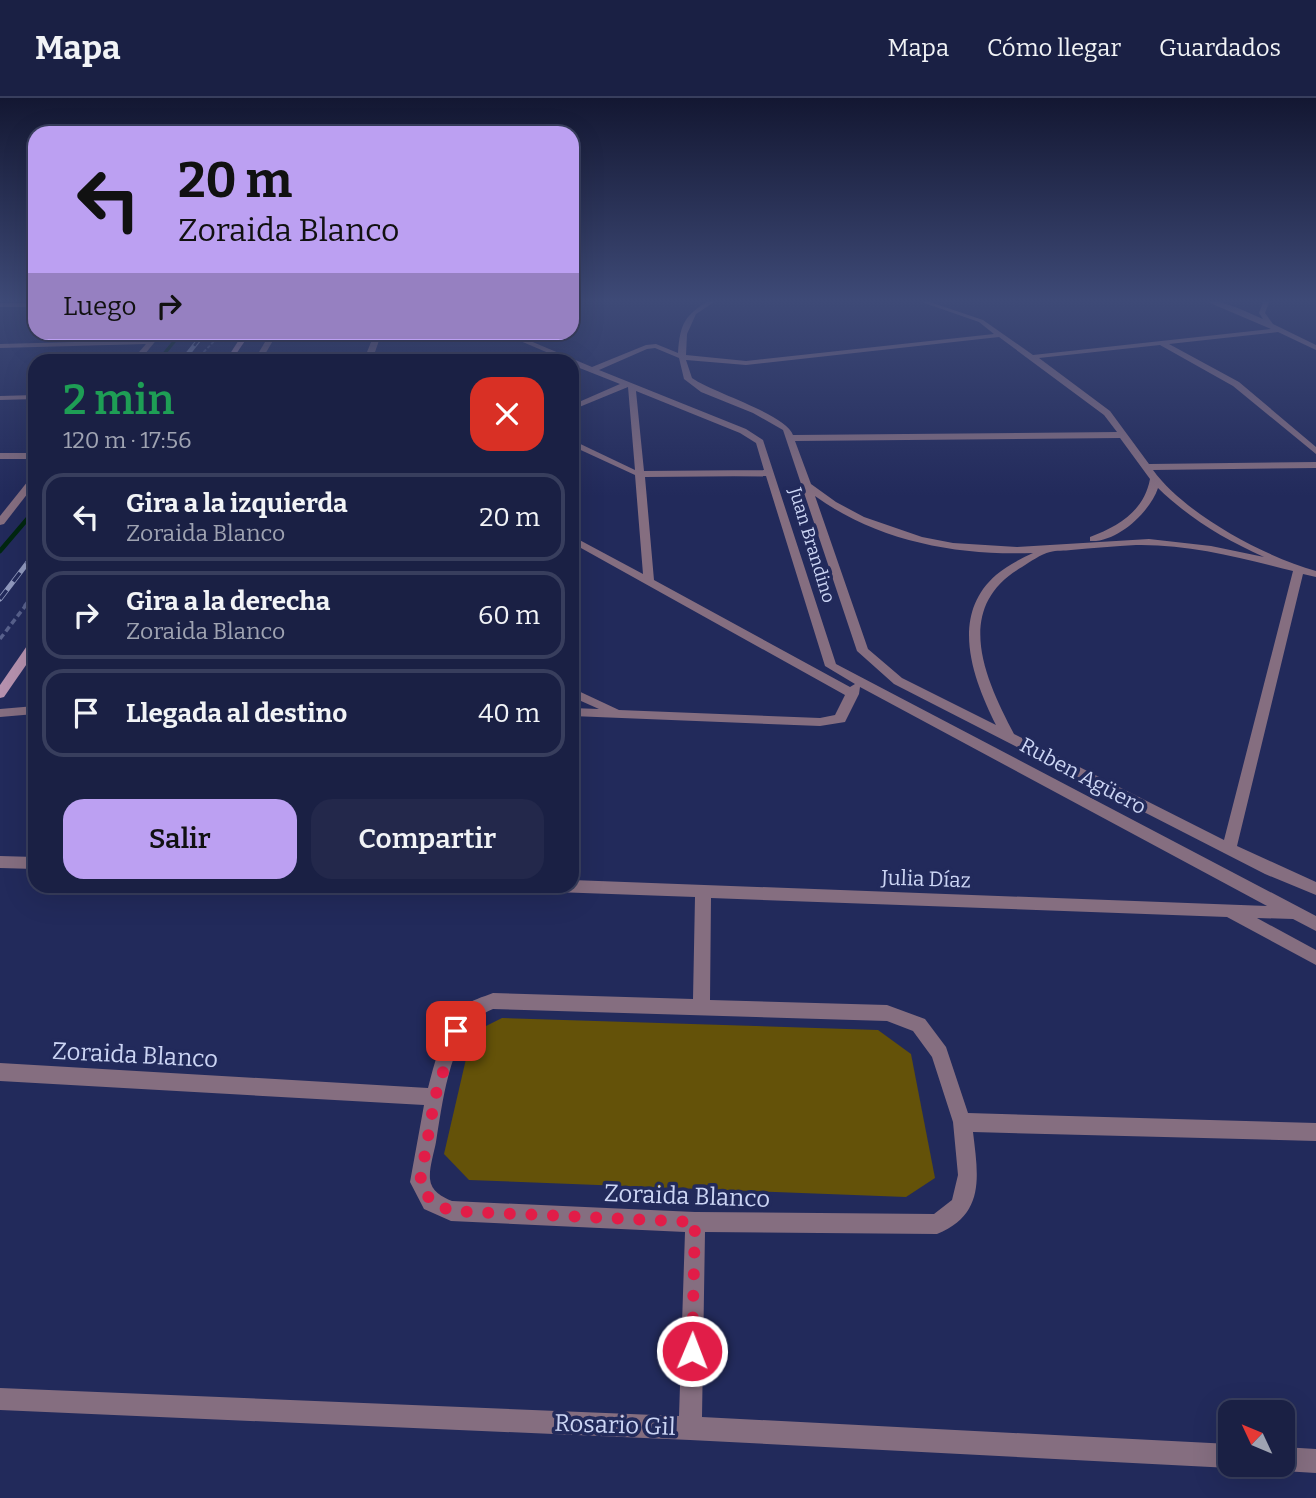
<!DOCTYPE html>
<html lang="es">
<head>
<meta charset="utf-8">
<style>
	:root { --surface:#1a2044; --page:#23284b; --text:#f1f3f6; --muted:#9fa3b2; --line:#383e5d; --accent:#bca0f2 }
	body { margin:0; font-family:Bitter,serif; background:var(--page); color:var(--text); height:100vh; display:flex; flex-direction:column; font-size:26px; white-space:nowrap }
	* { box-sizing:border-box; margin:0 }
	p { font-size:23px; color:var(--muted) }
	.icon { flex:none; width:38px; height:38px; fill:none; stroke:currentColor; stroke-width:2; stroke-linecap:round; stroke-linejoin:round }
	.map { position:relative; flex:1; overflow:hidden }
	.details { position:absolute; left:28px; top:256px; width:551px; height:539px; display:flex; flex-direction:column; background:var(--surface); border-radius:21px; box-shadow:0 7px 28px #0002,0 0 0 2px var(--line) }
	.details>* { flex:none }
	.banner { position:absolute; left:28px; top:28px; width:551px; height:214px; border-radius:21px; box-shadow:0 7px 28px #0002,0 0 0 2px var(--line); background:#bca0f2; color:#111; overflow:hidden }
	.needle { width:46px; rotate:314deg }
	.fabs { position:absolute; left:1218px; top:1302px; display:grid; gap:14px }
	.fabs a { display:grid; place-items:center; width:77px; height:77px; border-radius:14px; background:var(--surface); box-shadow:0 7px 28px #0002,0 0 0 2px var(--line); font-size:35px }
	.pin { position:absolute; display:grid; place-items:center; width:60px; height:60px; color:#fff; margin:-30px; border-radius:14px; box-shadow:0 4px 10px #0006 }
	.me { position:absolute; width:77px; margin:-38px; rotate:1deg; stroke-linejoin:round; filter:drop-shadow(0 0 5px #0008) }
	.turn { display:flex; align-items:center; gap:24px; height:147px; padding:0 35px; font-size:32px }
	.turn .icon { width:91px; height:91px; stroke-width:2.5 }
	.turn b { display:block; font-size:49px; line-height:60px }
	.then { display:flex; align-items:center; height:66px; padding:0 35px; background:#0003; gap:14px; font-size:26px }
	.round { display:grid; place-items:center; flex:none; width:74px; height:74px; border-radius:21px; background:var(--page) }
	.overview { display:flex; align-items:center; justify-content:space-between; height:119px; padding:0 35px }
	h1 { font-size:42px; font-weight:600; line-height:52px; color:#1e9e55 }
	.primary-button { display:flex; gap:14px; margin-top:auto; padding:14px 35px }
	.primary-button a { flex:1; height:80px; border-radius:21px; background:var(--accent); color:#111; font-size:28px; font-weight:600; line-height:80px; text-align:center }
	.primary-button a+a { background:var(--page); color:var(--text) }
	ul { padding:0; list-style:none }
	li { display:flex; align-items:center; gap:21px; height:88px; margin:0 14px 10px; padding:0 21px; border:4px solid var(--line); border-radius:21px }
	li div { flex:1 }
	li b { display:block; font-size:26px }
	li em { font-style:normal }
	header { display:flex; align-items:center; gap:42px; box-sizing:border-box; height:98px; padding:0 35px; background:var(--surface); border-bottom:2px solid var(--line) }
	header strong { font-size:33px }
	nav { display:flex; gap:38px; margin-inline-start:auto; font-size:24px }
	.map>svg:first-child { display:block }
</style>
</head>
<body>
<header>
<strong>Mapa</strong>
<nav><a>Mapa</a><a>Cómo llegar</a><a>Guardados</a></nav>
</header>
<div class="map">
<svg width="1316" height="1400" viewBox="0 0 1316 1400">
	<rect width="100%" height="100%" fill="#222a5b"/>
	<path fill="#645209" d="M502 920 878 932 911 956 935 1080 906 1099 469 1082 444 1056 472 935Z"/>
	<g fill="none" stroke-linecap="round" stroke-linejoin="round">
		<path stroke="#002710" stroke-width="3.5" d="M159 262 182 234"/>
		<path stroke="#002710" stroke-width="4.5" d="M0 453 35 412"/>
		<path stroke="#58618c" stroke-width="2" stroke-dasharray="3.5 2" stroke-linecap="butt" d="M196 262 223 234"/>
		<path stroke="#58618c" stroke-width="2.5" stroke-dasharray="5 2.5" stroke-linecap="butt" d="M24 508 35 494"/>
		<path stroke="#58618c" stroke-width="3.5" stroke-dasharray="6 3.5" stroke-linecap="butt" d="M0 541 26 507"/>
		<g fill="#856e80" fill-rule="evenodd">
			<path d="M710 202H717L696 216 687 236 686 257 746 263 994 236 979 224 916 202H924L983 222 1033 257 1271 231 1203 202C1223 202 1245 213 1263 221L1259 215 1264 202H1270L1265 215 1273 226 1316 247V252L1278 234 1169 246 1239 284 1316 349V356L1233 288 1160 247 1039 260 1110 313 1149 366 1316 364V370L1153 372C1185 416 1263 458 1316 473V479L1303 476 1237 748 1316 784V797L1265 776 894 586 857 553 783 332 753 315 701 294 684 281 679 260 655 250 647 251 599 272 746 331 763 342 836 566 1316 818V833L1293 821 1257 820 1316 852V867L1227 819 711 800 710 902 887 907 925 921 946 949 968 1015 1316 1025V1043L973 1034C978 1077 986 1116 937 1136L705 1134 702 1319 1230 1346V1367H1238L1230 1370 690 1342 0 1312V1290L679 1318 685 1134 451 1123 424 1111 410 1084 424 1007 0 983V965L428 990C435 963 443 930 463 909 471 902 483 899 493 895L693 901 695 799 555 794 550 792 547 788H572V782L1267 808 860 589 859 596 845 624 820 628 572 618V610L599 611 572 599V590L619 612 820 620 835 617 845 597 572 445V438L643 476 635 377 572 348V342L635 372 628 289 572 312V307L620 286 572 267V262H565L499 234H509L592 269 646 247 656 246 678 255C680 225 685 217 710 202ZM999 239 1104 317 1117 334 793 337C786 316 713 295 692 280L686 262 746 267ZM636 293 740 335 756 345 764 372 644 373ZM1120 340 1150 381C1144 413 1119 428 1090 439V443C1117 445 1150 414 1158 390 1190 421 1224 441 1264 459L1211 448 1149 441 1017 449 953 445 922 439 864 419 836 404 811 386 795 343ZM766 378 825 568 855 586 850 589 654 482 645 379ZM815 398C877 443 957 458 1033 455 1020 461 1007 468 996 477 949 518 973 581 996 627L902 580 868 551ZM1136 447C1189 446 1242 460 1293 473L1224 742 1014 636C985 581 952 509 1022 469 1030 464 1041 456 1050 454 1056 452 1065 453 1071 452 1093 450 1115 448 1136 447ZM493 911 887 923 913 933 932 959 953 1024 958 1077 952 1102 934 1116 695 1114 452 1103C442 1099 431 1093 430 1081 429 1070 434 1055 436 1044 443 1004 450 927 493 911Z"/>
			<rect x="0" y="205" width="35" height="4"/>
			<path d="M156 234H163L140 262H132L146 246 0 250V246L149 242Z"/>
			<path d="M271 234H278L264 258 367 254 375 234H382L375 254H384L404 262H394L380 258 225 262 229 260 256 259Z"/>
			<path d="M35 297V301L0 302V298Z"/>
			<rect x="0" y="355" width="35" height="6"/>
			<path d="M35 377V386L4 426 0 427V418L32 378Z"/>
			<path d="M35 608V616L0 619V611Z"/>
			<path d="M0 758 35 759V771L0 770Z"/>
			<path d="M1283 1349 1316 1351V1375L1283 1373 1275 1369 1273 1367H1283Z"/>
		</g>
		<g fill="#b591ae" fill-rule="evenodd">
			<path d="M244 234H251L232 262H226Z"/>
			<path d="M35 541V554L4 599 0 600V587L31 542Z"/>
		</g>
		<g stroke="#9099be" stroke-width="4.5">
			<path id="rail-far1" d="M183 262 205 234"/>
		</g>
		<g stroke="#9099be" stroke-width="5">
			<path id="rail" d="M0 501 35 455"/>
		</g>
		<use href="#rail-far1" stroke="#222a5b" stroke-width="2.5" stroke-dasharray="9" stroke-linecap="butt"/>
		<use href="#rail" stroke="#222a5b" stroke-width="3.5" stroke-dasharray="11" stroke-linecap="butt"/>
	</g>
	<linearGradient id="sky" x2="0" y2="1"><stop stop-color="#131732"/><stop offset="0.51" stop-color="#3e4a77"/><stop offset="1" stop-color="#3e4a77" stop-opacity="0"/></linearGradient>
	<rect width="1316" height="398" fill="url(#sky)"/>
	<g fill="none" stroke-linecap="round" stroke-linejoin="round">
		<path stroke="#e11d48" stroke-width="12" stroke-dasharray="0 21.6" d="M456 933 435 999 420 1084 431 1104 451 1113 695 1124 692 1253"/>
	</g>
	<g text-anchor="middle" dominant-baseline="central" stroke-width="7" stroke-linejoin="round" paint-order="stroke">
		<g font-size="18" fill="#ccd5f4" stroke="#222a5b">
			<text transform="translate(812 447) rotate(73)">Juan Brandino</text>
		</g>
		<g font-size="21" fill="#ccd5f4" stroke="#222a5b">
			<text transform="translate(1083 678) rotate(28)">Ruben Agüero</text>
			<text transform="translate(926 781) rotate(2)">Julia Díaz</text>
		</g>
		<g font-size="24" fill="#ccd5f4" stroke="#222a5b">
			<text transform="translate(135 957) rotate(3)">Zoraida Blanco</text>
			<text transform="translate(687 1098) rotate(2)">Zoraida Blanco</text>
			<text transform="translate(615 1327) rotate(2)">Rosario Gil</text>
		</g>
	</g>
</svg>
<div class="fabs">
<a><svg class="needle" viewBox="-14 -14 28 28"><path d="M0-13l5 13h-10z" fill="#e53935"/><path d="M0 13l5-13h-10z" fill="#9fa3b2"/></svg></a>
</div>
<div class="pin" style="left:456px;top:933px;background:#d93025"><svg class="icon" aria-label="arrive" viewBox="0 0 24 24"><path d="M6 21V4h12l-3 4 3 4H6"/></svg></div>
<svg class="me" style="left:692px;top:1253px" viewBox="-20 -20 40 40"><circle r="17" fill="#e11d48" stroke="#fff" stroke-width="3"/><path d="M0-11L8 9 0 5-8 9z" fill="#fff"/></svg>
<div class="banner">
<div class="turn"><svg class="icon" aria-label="left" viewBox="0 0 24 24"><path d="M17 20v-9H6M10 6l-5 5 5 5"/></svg><div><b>20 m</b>Zoraida Blanco</div></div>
<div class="then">Luego<svg class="icon" aria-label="right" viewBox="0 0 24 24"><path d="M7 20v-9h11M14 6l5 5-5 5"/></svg></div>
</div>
<section class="details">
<div class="overview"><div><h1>2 min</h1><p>120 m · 17:56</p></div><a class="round" style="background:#d93025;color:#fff"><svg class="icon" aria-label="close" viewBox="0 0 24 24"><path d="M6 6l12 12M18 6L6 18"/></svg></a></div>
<ul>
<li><svg class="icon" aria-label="left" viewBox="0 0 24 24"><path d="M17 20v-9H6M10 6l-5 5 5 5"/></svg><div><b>Gira a la izquierda</b><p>Zoraida Blanco</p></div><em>20 m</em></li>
<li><svg class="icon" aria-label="right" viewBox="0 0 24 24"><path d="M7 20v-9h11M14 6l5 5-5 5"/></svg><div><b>Gira a la derecha</b><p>Zoraida Blanco</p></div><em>60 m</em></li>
<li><svg class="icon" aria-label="arrive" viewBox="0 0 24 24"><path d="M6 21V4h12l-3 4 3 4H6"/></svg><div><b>Llegada al destino</b></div><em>40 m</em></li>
</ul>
<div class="primary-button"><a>Salir</a><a>Compartir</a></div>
</section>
</div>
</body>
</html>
